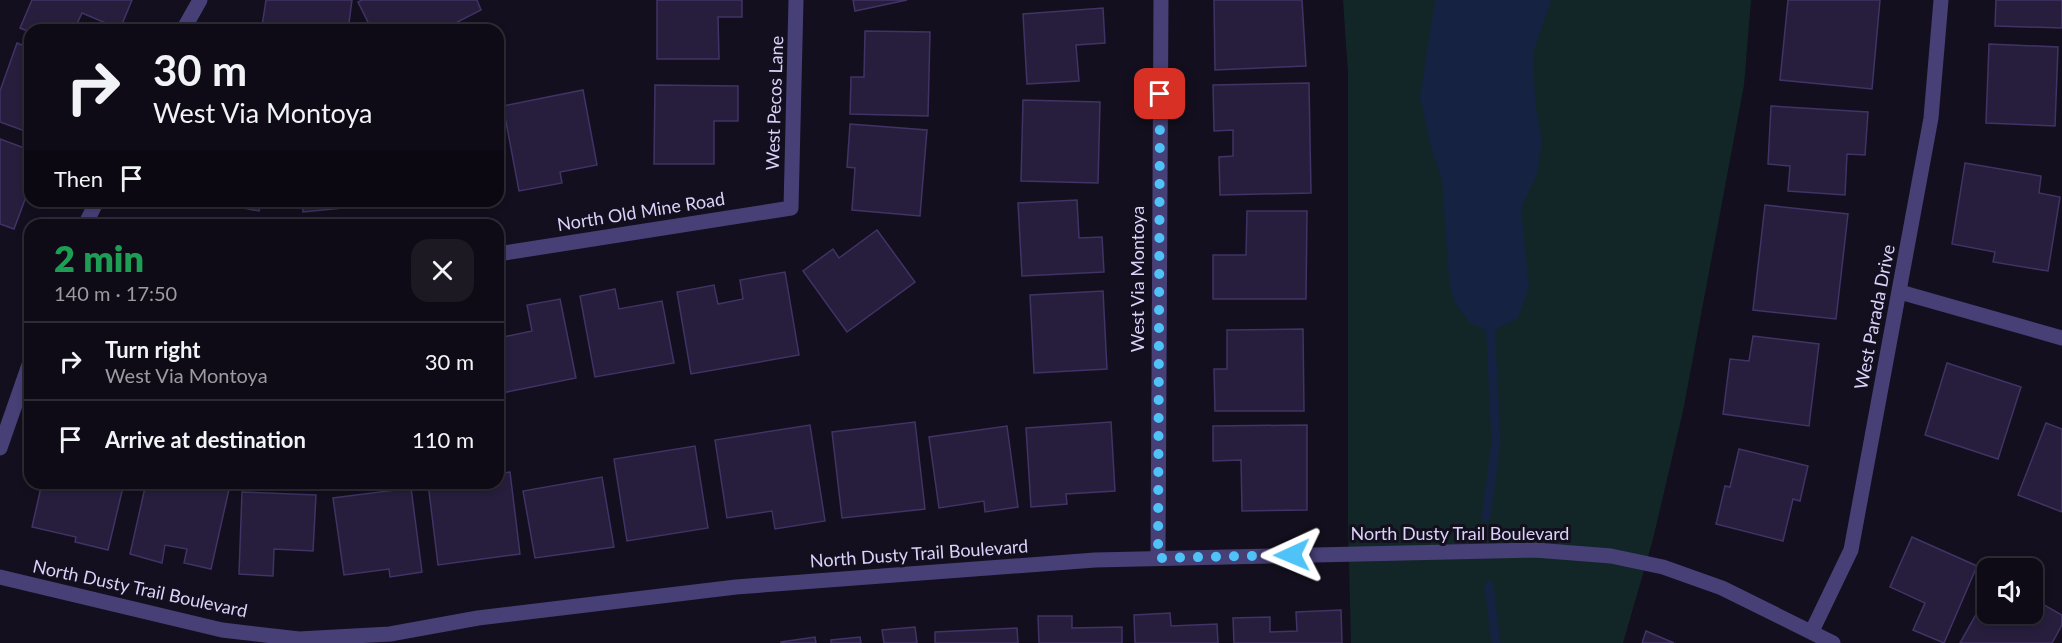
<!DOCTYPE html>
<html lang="en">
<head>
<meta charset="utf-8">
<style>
  :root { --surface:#0e0b16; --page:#1c1923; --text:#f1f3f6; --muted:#9b9ba1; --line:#2e2b35 }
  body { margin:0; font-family:Lato,sans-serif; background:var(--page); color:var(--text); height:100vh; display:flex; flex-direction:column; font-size:22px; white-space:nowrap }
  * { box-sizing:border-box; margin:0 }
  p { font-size:20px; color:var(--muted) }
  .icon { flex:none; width:33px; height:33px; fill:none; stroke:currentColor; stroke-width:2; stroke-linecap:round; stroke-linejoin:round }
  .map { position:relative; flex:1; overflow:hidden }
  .details { position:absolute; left:24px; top:219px; width:480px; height:270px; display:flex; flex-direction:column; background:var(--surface); border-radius:18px; box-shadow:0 3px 9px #0003,0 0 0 2px var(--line) }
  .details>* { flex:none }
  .top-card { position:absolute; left:24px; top:24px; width:480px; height:183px; border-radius:18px; box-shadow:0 3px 9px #0003,0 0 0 2px var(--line); background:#0e0b16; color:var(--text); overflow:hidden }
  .buttons { position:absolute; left:1977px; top:558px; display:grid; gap:12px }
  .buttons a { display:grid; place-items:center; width:66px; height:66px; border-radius:12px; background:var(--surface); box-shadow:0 3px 9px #0003,0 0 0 2px var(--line); font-size:30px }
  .pin { position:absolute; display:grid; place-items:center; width:51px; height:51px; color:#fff; margin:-26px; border-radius:12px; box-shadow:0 3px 9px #0006 }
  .me { position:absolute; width:66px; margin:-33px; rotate:269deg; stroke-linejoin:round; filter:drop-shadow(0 0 4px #0008) }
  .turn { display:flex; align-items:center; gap:21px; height:126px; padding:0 30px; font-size:27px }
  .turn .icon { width:78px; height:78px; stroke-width:2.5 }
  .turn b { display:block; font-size:42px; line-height:51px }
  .then { display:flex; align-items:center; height:57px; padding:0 30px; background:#0003; gap:12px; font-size:22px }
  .round { display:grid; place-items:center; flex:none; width:63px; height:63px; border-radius:18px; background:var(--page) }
  .overview { display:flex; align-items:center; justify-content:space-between; height:102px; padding:0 30px }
  h1 { font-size:36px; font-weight:800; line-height:45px; color:#1e9e55 }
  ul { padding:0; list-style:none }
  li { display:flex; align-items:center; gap:18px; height:78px; padding:0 30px; border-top:2px solid var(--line) }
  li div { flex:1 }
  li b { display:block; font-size:22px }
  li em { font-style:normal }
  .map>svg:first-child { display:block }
  .green { fill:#132627 }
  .water { fill:#152242 }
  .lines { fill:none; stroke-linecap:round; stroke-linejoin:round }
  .stream { stroke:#152242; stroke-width:9 }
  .building { fill:#261e3c; stroke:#413365; stroke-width:1.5 }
  .minor { stroke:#474077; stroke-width:15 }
  .route { stroke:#4fc3f7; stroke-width:10; stroke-dasharray:0 18 }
  .labels { text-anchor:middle; stroke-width:6; stroke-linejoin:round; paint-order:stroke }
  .street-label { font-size:18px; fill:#dad2f9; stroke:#130f1e }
</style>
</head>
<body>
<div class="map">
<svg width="2062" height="643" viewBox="0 0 2062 643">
  <rect width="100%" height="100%" fill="#130f1e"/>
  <path class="green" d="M 1343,0 L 1751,0 L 1744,85 L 1683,411 L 1653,539 L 1623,643 L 1351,643 L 1348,522 L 1348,72 Z"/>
  <path class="water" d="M 1435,0 L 1551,0 L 1533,53 L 1535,101 L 1542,143 L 1537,173 L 1521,209 L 1529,287 L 1518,318 L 1490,332 L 1470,323 L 1454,301 L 1449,278 L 1442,179 L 1431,147 L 1420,97 Z"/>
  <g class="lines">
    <g class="stream">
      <path d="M 1486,517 L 1496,443 L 1490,319"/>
      <path d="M 1489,586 L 1496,643"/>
    </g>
  </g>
  <g class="building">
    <path d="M 32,0 L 132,0 L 120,29 L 82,13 L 74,30 L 30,32 L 20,28 Z"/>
    <path d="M 266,0 L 352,0 L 348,30 L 298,30 L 262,26 Z"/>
    <path d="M 362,0 L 477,0 L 481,10 L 442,30 L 372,30 L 358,2 Z"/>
    <path d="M 657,0 L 742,0 L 742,17 L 718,17 L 719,59 L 657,59 Z"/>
    <path d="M 853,0 L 907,0 L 855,11 Z"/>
    <path d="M 1214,0 L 1302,0 L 1306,66 L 1215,70 Z"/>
    <path d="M 1788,0 L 1880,0 L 1872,89 L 1780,80 Z"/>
    <path d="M 1996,0 L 2062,0 L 2062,28 L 1995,26 Z"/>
    <path d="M 1103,8 L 1105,43 L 1076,45 L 1079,81 L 1027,84 L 1023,14 Z"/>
    <path d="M 865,31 L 930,32 L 928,116 L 850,114 L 851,77 L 864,77 Z"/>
    <path d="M 17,43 L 30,48 L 30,133 L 0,122 L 0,91 Z"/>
    <path d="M 1989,44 L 2058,47 L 2055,126 L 1986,123 Z"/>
    <path d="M 1309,83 L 1311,193 L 1220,195 L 1219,157 L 1233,156 L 1233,130 L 1214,131 L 1213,85 Z"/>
    <path d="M 655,85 L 738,86 L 738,121 L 714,121 L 714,164 L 654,164 Z"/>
    <path d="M 583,90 L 597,165 L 560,172 L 562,183 L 519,191 L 503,106 Z"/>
    <path d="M 1023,100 L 1100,102 L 1098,183 L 1021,181 Z"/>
    <path d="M 1771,106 L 1868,112 L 1865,155 L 1847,154 L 1845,195 L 1788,191 L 1790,166 L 1768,164 Z"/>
    <path d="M 850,124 L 927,130 L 920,216 L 852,210 L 855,168 L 847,167 Z"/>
    <path d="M 0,139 L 30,150 L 30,186 L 14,229 L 0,224 Z"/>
    <path d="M 1965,163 L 2041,176 L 2039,193 L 2060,197 L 2048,271 L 1993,262 L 1995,252 L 1952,244 Z"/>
    <path d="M 1077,200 L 1079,238 L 1102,237 L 1104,272 L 1022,276 L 1018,203 Z"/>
    <path d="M 222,201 L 261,201 L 259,211 L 222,204 Z"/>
    <path d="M 302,201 L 384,201 L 384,204 L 303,212 Z"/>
    <path d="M 1765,205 L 1848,214 L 1836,319 L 1753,310 Z"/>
    <path d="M 1247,211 L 1307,211 L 1306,299 L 1213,299 L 1213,255 L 1246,255 Z"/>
    <path d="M 877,230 L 915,282 L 847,332 L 803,271 L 833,249 L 839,258 Z"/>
    <path d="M 785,272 L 799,355 L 691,374 L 677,292 L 714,285 L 718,304 L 743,299 L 740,280 Z"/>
    <path d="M 615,289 L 619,309 L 662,301 L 674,363 L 595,377 L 580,296 Z"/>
    <path d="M 1103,291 L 1107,369 L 1034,373 L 1030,295 Z"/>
    <path d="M 560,299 L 576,378 L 502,393 L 498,374 L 498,338 L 532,331 L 527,305 Z"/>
    <path d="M 1303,329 L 1304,411 L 1215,411 L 1214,369 L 1227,369 L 1227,330 Z"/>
    <path d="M 1753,336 L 1819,344 L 1809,426 L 1723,414 L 1730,359 L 1749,361 Z"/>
    <path d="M 1947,363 L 2021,387 L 1998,459 L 1925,435 Z"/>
    <path d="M 915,422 L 925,509 L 842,518 L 832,432 Z"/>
    <path d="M 1111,422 L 1115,491 L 1066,494 L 1067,504 L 1031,507 L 1026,428 Z"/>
    <path d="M 2046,423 L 2062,429 L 2062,512 L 2018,495 Z"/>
    <path d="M 810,425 L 825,521 L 775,529 L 772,511 L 727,518 L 715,440 Z"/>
    <path d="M 1307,425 L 1307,510 L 1242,511 L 1241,460 L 1213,461 L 1213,426 Z"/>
    <path d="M 1007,426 L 1018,507 L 985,512 L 984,501 L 939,508 L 929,437 Z"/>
    <path d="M 695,446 L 708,528 L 627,541 L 614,459 Z"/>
    <path d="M 1739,449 L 1808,466 L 1800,501 L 1793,499 L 1783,541 L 1716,524 L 1725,486 L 1730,487 Z"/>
    <path d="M 510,472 L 520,554 L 438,565 L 428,483 L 498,483 L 498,474 Z"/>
    <path d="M 602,477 L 614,547 L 535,558 L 523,491 Z"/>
    <path d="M 42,483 L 124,483 L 108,550 L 75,542 L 76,537 L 32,527 Z"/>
    <path d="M 146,483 L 220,483 L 230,485 L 211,569 L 184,563 L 187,549 L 165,545 L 162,563 L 130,554 Z"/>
    <path d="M 411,488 L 422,572 L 390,577 L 389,569 L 344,575 L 333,498 Z"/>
    <path d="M 242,492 L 316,495 L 313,551 L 274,549 L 273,576 L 239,574 Z"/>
    <path d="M 1912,537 L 1977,566 L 1944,643 L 1913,630 L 1925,603 L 1890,587 Z"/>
    <path d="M 1988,593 L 1988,614 L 2032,614 L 2032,598 L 2062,615 L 2062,625 L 2052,643 L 1960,643 Z"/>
    <path d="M 1341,610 L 1342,643 L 1234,643 L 1233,618 L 1270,617 L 1270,632 L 1297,631 L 1296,612 Z"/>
    <path d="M 1170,613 L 1171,626 L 1217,624 L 1218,643 L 1135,643 L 1134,615 Z"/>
    <path d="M 1038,616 L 1072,616 L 1072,628 L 1122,627 L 1122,643 L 1039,643 Z"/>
    <path d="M 915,627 L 917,643 L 884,643 L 882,630 Z"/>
    <path d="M 1017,628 L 1018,643 L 935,643 L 935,632 Z"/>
    <path d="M 1646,631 L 1674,643 L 1642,643 Z"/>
    <path d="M 815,637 L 816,643 L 781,643 L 781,642 Z"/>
    <path d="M 860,637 L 861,643 L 831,643 L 831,640 Z"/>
  </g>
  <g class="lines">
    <g class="minor">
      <path d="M 183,30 L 200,0"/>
      <path d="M 85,225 L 97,201"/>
      <path d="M 498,254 L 791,208 L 796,0"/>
      <path d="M 1900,292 L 2062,338"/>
      <path d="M 0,448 L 30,362"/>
      <path d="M 1158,558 L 1161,0"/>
      <path d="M 0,577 L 222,630 L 299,639 L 390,634 L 478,618 L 736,587 L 1095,560 L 1535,550 L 1611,556 L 1663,567 L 1722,588 L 1833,643"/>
      <path d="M 1812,631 L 1851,550 L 1931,118 L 1941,0"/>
    </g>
  </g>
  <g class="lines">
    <path class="route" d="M 1160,94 L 1158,558 L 1292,555"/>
  </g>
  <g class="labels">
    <g class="street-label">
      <text transform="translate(775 103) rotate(-88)" y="6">West Pecos Lane</text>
      <text transform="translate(641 212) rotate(-9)" y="6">North Old Mine Road</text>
      <text transform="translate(1138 279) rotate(-90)" y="6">West Via Montoya</text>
      <text transform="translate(1875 317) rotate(-79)" y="6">West Parada Drive</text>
      <text x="1460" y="540">North Dusty Trail Boulevard</text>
      <text transform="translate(919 554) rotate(-4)" y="6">North Dusty Trail Boulevard</text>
      <text transform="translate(140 589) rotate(12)" y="6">North Dusty Trail Boulevard</text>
    </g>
  </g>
</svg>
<div class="buttons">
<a><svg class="icon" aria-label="sound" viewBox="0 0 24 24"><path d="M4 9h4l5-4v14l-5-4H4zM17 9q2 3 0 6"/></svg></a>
</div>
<div class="pin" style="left:1160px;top:94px;background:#d93025"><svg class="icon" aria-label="arrive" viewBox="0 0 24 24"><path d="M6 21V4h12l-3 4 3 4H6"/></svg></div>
<svg class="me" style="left:1292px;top:555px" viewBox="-20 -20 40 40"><path d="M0-17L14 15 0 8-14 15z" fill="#4fc3f7" stroke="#fff" stroke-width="4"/></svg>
<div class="top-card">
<div class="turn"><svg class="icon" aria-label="right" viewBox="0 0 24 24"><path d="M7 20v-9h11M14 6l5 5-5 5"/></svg><div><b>30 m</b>West Via Montoya</div></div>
<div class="then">Then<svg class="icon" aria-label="arrive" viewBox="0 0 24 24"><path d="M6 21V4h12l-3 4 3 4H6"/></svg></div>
</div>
<section class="details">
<div class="overview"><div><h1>2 min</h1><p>140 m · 17:50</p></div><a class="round"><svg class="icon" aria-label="close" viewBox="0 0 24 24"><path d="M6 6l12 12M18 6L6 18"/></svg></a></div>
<ul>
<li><svg class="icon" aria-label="right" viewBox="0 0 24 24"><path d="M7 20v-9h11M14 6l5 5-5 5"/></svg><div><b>Turn right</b><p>West Via Montoya</p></div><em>30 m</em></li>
<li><svg class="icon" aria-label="arrive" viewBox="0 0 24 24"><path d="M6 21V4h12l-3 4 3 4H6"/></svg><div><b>Arrive at destination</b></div><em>110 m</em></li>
</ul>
</section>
</div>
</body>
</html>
